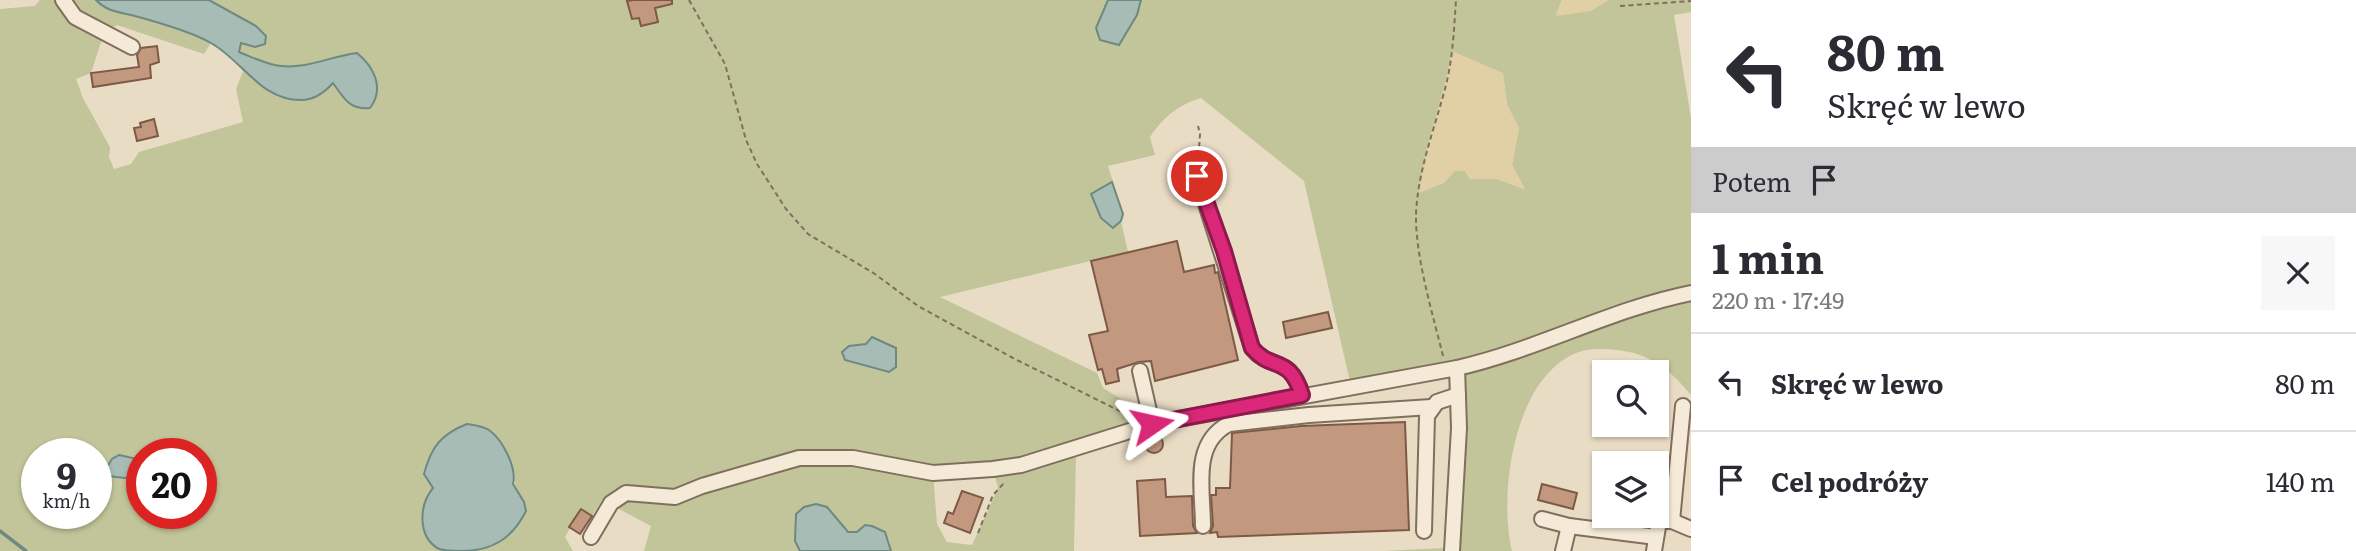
<!DOCTYPE html>
<html lang="pl">
<head>
<meta charset="utf-8">
<style>
  :root { --surface:#fff; --page:#f7f7f7; --text:#2b2b33; --muted:#7c7c81; --line:#e1e1e2 }
  body { margin:0; font-family:Literata,serif; background:var(--page); color:var(--text); height:100vh; display:flex; flex-direction:column; font-size:26px; white-space:nowrap }
  * { box-sizing:border-box; margin:0 }
  p { font-size:23px; color:var(--muted) }
  .icon { flex:none; width:38px; height:38px; fill:none; stroke:currentColor; stroke-width:2; stroke-linecap:round; stroke-linejoin:round }
  .map { position:relative; flex:1; overflow:hidden }
  .sheet { display:flex; flex-direction:column; background:var(--surface); width:665px }
  .sheet>* { flex:none }
  .banner { background:#fff; color:var(--text); overflow:hidden }
  .fabs { position:absolute; left:1592px; top:360px; display:grid; gap:14px }
  .fabs a { display:grid; place-items:center; width:77px; height:77px; border-radius:0px; background:var(--surface); box-shadow:0 2px 5px #0004; font-size:35px }
  .speed { position:absolute; left:21px; top:438px; display:flex; gap:14px; font-size:35px; font-weight:700; text-align:center }
  .speed>* { display:grid; place-content:center; width:91px; height:91px; border-radius:50%; background:var(--surface); box-shadow:0 2px 5px #0004; line-height:1 }
  .speed small { font-size:18px; font-weight:400 }
  .speed .limit { border:10px solid #d22; background:#fff; color:#111 }
  .pin { position:absolute; display:grid; place-items:center; width:60px; height:60px; color:#fff; margin:-30px; border:4px solid #fff; border-radius:50%; box-shadow:0 2px 7px #0007 }
  .me { position:absolute; width:77px; margin:-38px; rotate:79deg; stroke-linejoin:round; filter:drop-shadow(0 0 5px #0008) }
  .turn { display:flex; align-items:center; gap:24px; height:147px; padding:0 21px; font-size:32px }
  .turn .icon { width:91px; height:91px; stroke-width:2.5 }
  .turn b { display:block; font-size:49px; line-height:60px }
  .then { display:flex; align-items:center; height:66px; padding:0 21px; background:#0003; gap:14px; font-size:26px }
  .round { display:grid; place-items:center; flex:none; width:74px; height:74px; border-radius:0px; background:var(--page) }
  .summary { display:flex; align-items:center; justify-content:space-between; height:119px; padding:0 21px }
  h1 { font-size:42px; font-weight:700; line-height:52px }
  ul { padding:0; list-style:none }
  li { display:flex; align-items:center; gap:21px; height:98px; padding:0 21px; border-top:2px solid var(--line) }
  li div { flex:1 }
  li b { display:block; font-size:26px }
  li em { font-style:normal }
  main { display:flex; flex:1; min-height:0 }
  .map>svg:first-child { display:block }
  .green { fill:#c2c59a; fill-rule:evenodd }
  .sand { fill:#e1cfa5 }
  .water { fill:#a6bcb5; stroke:#6e8981; stroke-width:2 }
  .lines { fill:none; stroke-linecap:round; stroke-linejoin:round }
  .stream { stroke:#6e8981; stroke-width:3.5 }
  .building { fill:#c2987f; stroke:#7e5946; stroke-width:2 }
  .minor-casing { stroke:#816f5d; stroke-width:18 }
  .path { stroke:#816f5d; stroke-width:2; stroke-dasharray:5 3.5; stroke-linecap:butt }
  .minor { stroke:#f4ead7; stroke-width:14 }
  .route-casing { stroke:#8e194d; stroke-width:18 }
  .route { stroke:#db2777; stroke-width:12 }
</style>
</head>
<body>
<main>
<div class="map">
<svg width="1691" height="551" viewBox="0 0 1691 551">
  <rect width="100%" height="100%" fill="#e9dcc5"/>
  <path class="green" d="M 40,0 L 1562,0 L 1556,15 L 1609,0 L 1691,0 L 1691,12 L 1674,15 L 1691,118 L 1691,395 C 1670,370 1650,353 1616,350 C 1604,349 1591,348 1579,352 C 1514,375 1498,493 1512,551 L 1382,551 L 1445,548 L 1457,369 L 1351,386 L 1304,181 L 1201,98 C 1178,105 1163,117 1150,137 L 1155,155 L 1108,166 L 1123,214 L 1121,221 L 1128,252 L 940,297 L 1097,373 L 1103,388 L 1140,410 L 1131,416 L 1152,424 L 1076,454 L 1074,551 L 891,551 L 889,540 L 857,532 L 848,532 L 827,507 L 795,541 L 800,551 L 644,551 L 651,526 L 602,500 L 592,516 L 581,509 L 565,537 L 573,551 L 471,551 C 509,545 511,535 524,502 C 510,486 518,488 513,472 C 510,463 506,454 502,445 L 430,480 L 433,488 L 428,493 L 438,549 L 443,551 L 0,551 L 0,9 L 35,6 ZM 117,25 L 204,54 L 211,43 L 235,61 L 243,71 L 236,89 L 243,122 L 139,152 L 131,164 L 114,169 L 109,157 L 110,147 L 83,98 L 76,79 L 91,73 L 104,33 ZM 1452,52 L 1503,74 L 1507,105 L 1519,128 L 1512,165 L 1524,189 L 1497,179 L 1470,179 L 1465,171 L 1455,171 L 1427,149 L 1446,83 ZM 37,453 L 96,453 L 96,513 L 37,513 ZM 142,453 L 201,453 L 201,513 L 142,513 L 142,480 L 123,479 L 130,456 L 142,460 ZM 993,469 L 998,488 L 972,545 L 947,542 L 937,524 L 933,473 Z"/>
  <g class="sand">
    <path d="M 1562,0 L 1609,0 L 1591,11 L 1556,16 Z"/>
    <path d="M 1452,51 L 1503,73 L 1507,105 L 1519,128 L 1512,165 L 1525,189 L 1497,179 L 1470,179 L 1465,171 L 1455,171 L 1444,183 L 1419,193 C 1425,145 1443,99 1452,51 Z"/>
  </g>
  <g class="water">
    <path d="M 96,0 L 209,0 L 256,26 L 266,36 L 265,44 L 255,47 L 241,43 L 239,52 C 252,57 267,65 281,66 C 306,69 332,56 357,53 C 374,67 385,88 370,108 C 349,110 344,98 333,83 C 325,92 315,100 301,100 C 260,100 243,61 211,43 C 192,32 157,22 135,16 C 120,12 107,12 96,0 Z"/>
    <path d="M 1108,0 L 1141,0 L 1137,15 L 1119,45 L 1100,40 L 1096,28 Z"/>
    <path d="M 1112,182 L 1123,214 L 1121,221 L 1113,228 L 1101,218 L 1091,194 Z"/>
    <path d="M 872,337 L 896,348 L 896,367 L 889,372 L 845,360 L 842,352 L 849,346 L 866,344 Z"/>
    <path d="M 467,424 C 474,425 483,426 489,430 C 503,440 517,468 513,484 L 524,502 L 526,511 C 512,539 492,551 461,551 C 455,551 445,551 439,549 C 417,537 419,505 433,488 L 424,474 C 431,447 441,434 467,424 Z"/>
    <path d="M 119,455 L 142,460 L 142,480 L 108,476 L 105,470 L 112,459 Z"/>
    <path d="M 816,504 L 827,507 L 848,532 L 857,532 L 865,525 L 872,526 L 885,532 L 891,551 L 800,551 L 795,541 L 796,514 L 804,507 Z"/>
  </g>
  <g class="lines">
    <path class="stream" d="M 0,531 L 26,551"/>
  </g>
  <g class="building">
    <path d="M 633,0 L 672,0 L 672,4 L 655,8 L 658,22 L 641,26 L 639,18 L 632,19 L 627,1 Z"/>
    <path d="M 157,46 L 159,62 L 150,65 L 151,78 L 93,87 L 91,73 L 139,67 L 137,55 L 141,48 Z"/>
    <path d="M 154,119 L 158,136 L 137,141 L 134,128 L 141,127 L 140,123 Z"/>
    <path d="M 1177,241 L 1184,272 L 1214,265 L 1215,273 L 1218,272 L 1238,360 L 1155,381 L 1151,361 L 1139,362 L 1117,369 L 1119,381 L 1106,384 L 1102,369 L 1098,370 L 1089,335 L 1108,331 L 1091,261 Z"/>
    <path d="M 1328,312 L 1332,328 L 1286,338 L 1283,322 Z"/>
    <path d="M 1405,422 L 1409,530 L 1218,537 L 1217,532 L 1210,533 L 1213,526 L 1211,495 L 1216,495 L 1216,488 L 1230,488 L 1232,433 L 1301,426 Z"/>
    <circle cx="1154" cy="444" r="9"/>
    <path d="M 1165,479 L 1166,497 L 1192,496 L 1193,526 L 1197,533 L 1140,536 L 1137,481 Z"/>
    <path d="M 1542,484 L 1577,493 L 1573,509 L 1538,500 Z"/>
    <path d="M 962,491 L 983,498 L 970,533 L 944,523 L 948,512 L 953,514 Z"/>
    <path d="M 581,509 L 592,516 L 580,534 L 569,527 Z"/>
  </g>
  <g class="lines">
    <g class="minor-casing">
      <g id="minor">
        <path d="M 63,0 L 75,17 L 132,47"/>
        <path d="M 1197,176 L 1252,348 C 1272,372 1290,354 1302,395"/>
        <path d="M 1457,368 C 1537,350 1611,309 1691,293"/>
        <path d="M 1140,371 L 1152,424"/>
        <path d="M 1542,519 L 1569,526 L 1656,537"/>
        <path d="M 1672,521 L 1683,406"/>
        <path d="M 1203,526 C 1203,490 1191,443 1229,424 L 1309,415 L 1431,407"/>
        <path d="M 1424,531 L 1427,416 L 1437,402 L 1458,395"/>
        <path d="M 591,537 L 611,503 L 626,493 L 675,497 L 702,486 L 799,458 L 853,458 L 933,473 L 993,469 L 1021,465 L 1152,424 L 1457,368 L 1459,428 L 1452,551"/>
        <path d="M 1563,551 L 1569,526"/>
        <path d="M 1654,551 L 1659,521 L 1672,521 L 1691,529"/>
      </g>
    </g>
    <g class="path">
      <path d="M 689,0 L 725,64 L 746,140 L 757,164 L 786,209 L 808,234 L 875,274 L 918,306 L 1013,358 L 1130,416"/>
      <path d="M 1620,6 L 1691,1"/>
      <path d="M 1198,164 L 1200,134 L 1198,126"/>
      <path d="M 1443,356 C 1433,315 1415,256 1416,214 C 1418,169 1435,128 1446,85 C 1453,57 1454,28 1456,0"/>
      <path d="M 978,533 L 993,495 L 1005,482"/>
    </g>
    <use href="#minor" class="minor"/>
  </g>
  <g class="lines">
    <g class="route-casing">
      <path id="route" d="M 1152,424 L 1302,395 C 1289,354 1272,372 1252,348 L 1224,251 L 1197,176"/>
    </g>
    <use href="#route" class="route"/>
  </g>
</svg>
<div class="fabs">
<a><svg class="icon" aria-label="search" viewBox="0 0 24 24"><circle cx="10" cy="10" r="6"/><path d="M15 15l6 6"/></svg></a>
<a><svg class="icon" aria-label="layers" viewBox="0 0 24 24"><path d="M12 4l9 5-9 5-9-5zM3 14l9 5 9-5"/></svg></a>
</div>
<div class="speed"><div>9<small>km/h</small></div><div class="limit">20</div></div>
<div class="pin" style="left:1197px;top:176px;background:#d93025"><svg class="icon" aria-label="arrive" viewBox="0 0 24 24"><path d="M6 21V4h12l-3 4 3 4H6"/></svg></div>
<svg class="me" style="left:1152px;top:424px" viewBox="-20 -20 40 40"><path d="M0-17L14 15 0 8-14 15z" fill="#db2777" stroke="#fff" stroke-width="4"/></svg>
</div>
<section class="sheet">
<div class="banner">
<div class="turn"><svg class="icon" aria-label="left" viewBox="0 0 24 24"><path d="M17 20v-9H6M10 6l-5 5 5 5"/></svg><div><b>80 m</b>Skręć w lewo</div></div>
<div class="then">Potem<svg class="icon" aria-label="arrive" viewBox="0 0 24 24"><path d="M6 21V4h12l-3 4 3 4H6"/></svg></div>
</div>
<div class="summary"><div><h1>1 min</h1><p>220 m · 17:49</p></div><a class="round"><svg class="icon" aria-label="close" viewBox="0 0 24 24"><path d="M6 6l12 12M18 6L6 18"/></svg></a></div>
<ul>
<li><svg class="icon" aria-label="left" viewBox="0 0 24 24"><path d="M17 20v-9H6M10 6l-5 5 5 5"/></svg><div><b>Skręć w lewo</b></div><em>80 m</em></li>
<li><svg class="icon" aria-label="arrive" viewBox="0 0 24 24"><path d="M6 21V4h12l-3 4 3 4H6"/></svg><div><b>Cel podróży</b></div><em>140 m</em></li>
</ul>
</section>
</main>
</body>
</html>
